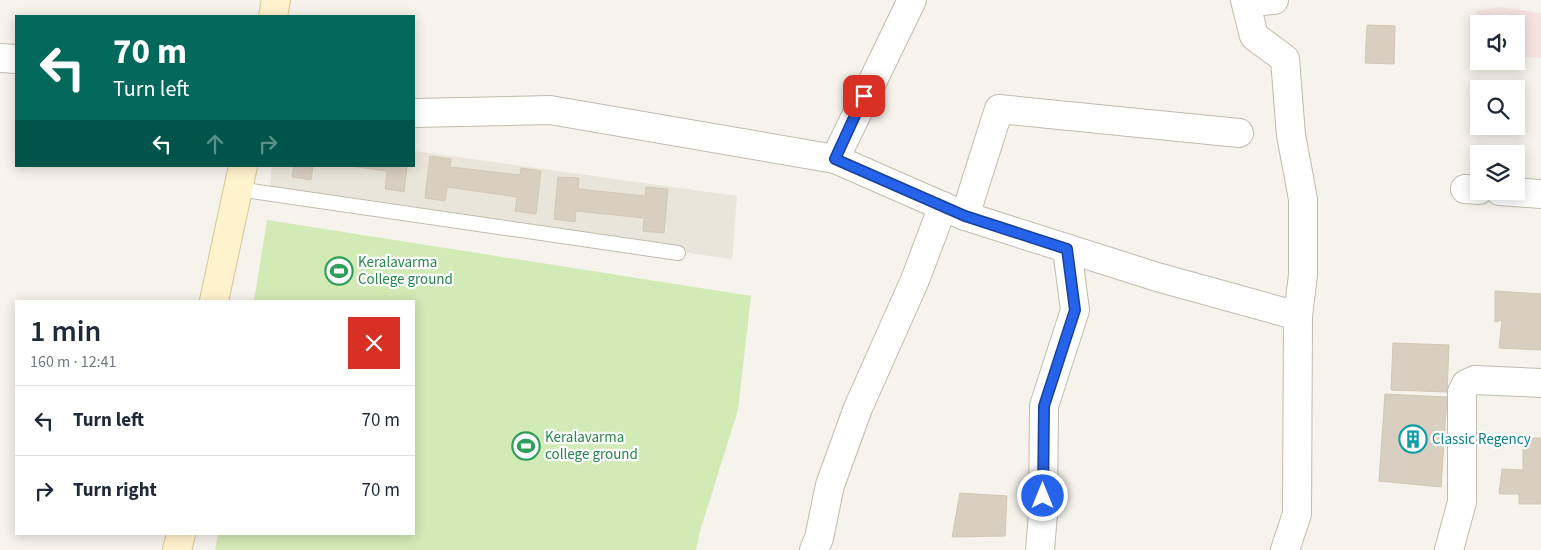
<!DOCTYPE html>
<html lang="en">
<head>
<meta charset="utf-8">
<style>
  :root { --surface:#fff; --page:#f6f6f7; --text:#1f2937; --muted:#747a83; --line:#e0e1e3 }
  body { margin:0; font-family:"Source Sans 3",sans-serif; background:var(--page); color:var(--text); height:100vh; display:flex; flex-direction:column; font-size:19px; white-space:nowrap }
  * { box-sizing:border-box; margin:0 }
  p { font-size:16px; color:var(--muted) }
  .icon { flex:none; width:28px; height:28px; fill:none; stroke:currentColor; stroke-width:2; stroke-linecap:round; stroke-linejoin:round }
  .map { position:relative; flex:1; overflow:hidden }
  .sheet { position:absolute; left:15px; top:300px; width:400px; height:235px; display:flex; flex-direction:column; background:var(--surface); border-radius:0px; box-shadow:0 2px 12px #0003 }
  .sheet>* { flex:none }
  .hud { position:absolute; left:15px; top:15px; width:400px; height:152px; border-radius:0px; box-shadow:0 2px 12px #0003; background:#00695c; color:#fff; overflow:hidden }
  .controls { position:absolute; left:1470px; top:15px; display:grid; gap:10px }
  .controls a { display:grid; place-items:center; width:55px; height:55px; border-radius:0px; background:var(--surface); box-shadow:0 2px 12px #0003; font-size:25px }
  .pin { position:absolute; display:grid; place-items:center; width:42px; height:42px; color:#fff; margin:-21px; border-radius:10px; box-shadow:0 2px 8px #0006 }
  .me { position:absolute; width:55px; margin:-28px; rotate:0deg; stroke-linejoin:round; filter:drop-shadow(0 0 4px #0008) }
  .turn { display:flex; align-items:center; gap:18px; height:105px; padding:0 15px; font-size:22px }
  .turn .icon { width:65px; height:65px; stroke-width:2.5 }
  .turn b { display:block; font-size:35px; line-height:42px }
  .lanes { display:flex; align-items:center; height:48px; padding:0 15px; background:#0003; justify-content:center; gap:25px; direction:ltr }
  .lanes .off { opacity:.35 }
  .round { display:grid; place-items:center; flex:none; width:52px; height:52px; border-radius:0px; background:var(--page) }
  .summary { display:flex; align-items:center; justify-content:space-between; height:85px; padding:0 15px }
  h1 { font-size:30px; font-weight:600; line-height:38px }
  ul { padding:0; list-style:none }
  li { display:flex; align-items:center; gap:15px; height:70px; padding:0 15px; border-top:1px solid var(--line) }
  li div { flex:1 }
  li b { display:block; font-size:19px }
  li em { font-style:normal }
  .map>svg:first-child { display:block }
  .residential { fill:#eae5da }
  .medical { fill:#f6e3e0 }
  .green { fill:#d2eab5 }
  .building { fill:#d8cfc1; stroke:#d3c7b4 }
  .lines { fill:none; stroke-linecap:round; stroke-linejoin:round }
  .lane-casing { stroke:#c2bbae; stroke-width:16 }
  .street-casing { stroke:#c2bbae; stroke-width:30 }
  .secondary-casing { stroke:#d6c79b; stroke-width:30 }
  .lane { stroke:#fff; stroke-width:14 }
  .street { stroke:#fff; stroke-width:28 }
  .secondary { stroke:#fff3cd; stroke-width:28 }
  .route-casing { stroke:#184099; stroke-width:12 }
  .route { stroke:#2563eb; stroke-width:9 }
  .labels { text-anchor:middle; stroke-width:4.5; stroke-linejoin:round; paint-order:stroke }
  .leisure-label { font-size:15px; fill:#27864d; stroke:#fff; text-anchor:start }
  .culture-label { font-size:15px; fill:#0d838f; stroke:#fff; text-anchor:start }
</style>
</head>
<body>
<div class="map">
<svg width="1541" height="550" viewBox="0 0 1541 550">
  <rect width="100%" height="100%" fill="#f6f3ec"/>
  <path class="residential" d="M 414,151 L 737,196 L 732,259 L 269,195 L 272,166 L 414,166 Z"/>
  <path class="medical" d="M 1499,7 L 1541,13 L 1541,58 L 1516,56 L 1516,24 L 1480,24 L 1476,11 Z"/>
  <path class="green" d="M 267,220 L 751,296 L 738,410 L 700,531 L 696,550 L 215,550 L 218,534 L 414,534 L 414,301 L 254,301 Z"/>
  <g class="building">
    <path d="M 1367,25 L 1395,26 L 1394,64 L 1365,63 Z"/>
    <path d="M 430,156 L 451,159 L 450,167 L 520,175 L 521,168 L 541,171 L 536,214 L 515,211 L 517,197 L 447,187 L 445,201 L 425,198 Z"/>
    <path d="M 294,166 L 313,166 L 311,180 L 292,177 Z"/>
    <path d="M 350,166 L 407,166 L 404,192 L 385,189 L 387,171 Z"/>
    <path d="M 558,177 L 579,178 L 578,189 L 645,196 L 646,187 L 668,189 L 664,233 L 643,231 L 644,218 L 576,211 L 575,222 L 554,219 Z"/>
    <path d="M 1495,291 L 1541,294 L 1541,350 L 1499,348 L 1502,320 L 1495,322 Z"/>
    <path d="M 1393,343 L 1449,345 L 1447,392 L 1391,390 Z"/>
    <path d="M 1385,394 L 1447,397 L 1441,487 L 1379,481 Z"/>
    <path d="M 1523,438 L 1541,438 L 1541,504 L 1519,504 L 1519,494 L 1499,494 L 1502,469 L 1523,470 Z"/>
    <path d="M 960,493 L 1007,496 L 1005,536 L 952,537 Z"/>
  </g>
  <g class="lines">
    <g class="lane-casing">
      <path id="lane" d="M 238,189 L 678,253"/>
    </g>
    <g class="street-casing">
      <g id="street">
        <path d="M 912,0 L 835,159 L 965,216 L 1157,277 L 1298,316 L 1303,275 L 1303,199 L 1291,135 L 1285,59 L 1254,36 L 1245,0"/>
        <path d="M 1246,2 L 1274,0"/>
        <path d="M 0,58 L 16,59"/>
        <path d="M 414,113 L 550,110 L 835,159"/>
        <path d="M 1465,189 L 1479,190"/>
        <path d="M 1500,191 L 1541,194"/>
        <path d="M 965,216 L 999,109 L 1239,133"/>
        <path d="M 814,550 L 819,538 L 830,485 L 858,408 L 915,280 L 943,206"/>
        <path d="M 1040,550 L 1043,514 L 1044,406 L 1075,310 L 1067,249"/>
        <path d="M 1285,550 L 1297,514 L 1298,316"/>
        <path d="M 1449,550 L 1462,502 L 1462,392 L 1466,384 L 1475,380 L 1541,383"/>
      </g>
    </g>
    <g class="secondary-casing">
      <g id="secondary">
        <path d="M 273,16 L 276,0"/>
        <path d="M 214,301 L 243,166"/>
        <path d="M 177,550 L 181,534"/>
      </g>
    </g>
    <use href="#lane" class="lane"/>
    <use href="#street" class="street"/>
    <use href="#secondary" class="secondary"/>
  </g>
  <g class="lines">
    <g class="route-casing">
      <path id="route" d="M 864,96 L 835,159 L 965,216 L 1067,249 L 1075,310 L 1044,406 L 1043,496"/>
    </g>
    <use href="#route" class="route"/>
  </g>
  <defs>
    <g id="stadium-ring" transform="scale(1.4375)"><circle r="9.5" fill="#fff" stroke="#2e9e5b" stroke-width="1.5"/><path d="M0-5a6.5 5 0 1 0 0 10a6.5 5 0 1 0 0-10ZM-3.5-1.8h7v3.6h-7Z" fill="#2e9e5b"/></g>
    <g id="building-ring" transform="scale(1.4375)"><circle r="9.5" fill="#fff" stroke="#0f9aa8" stroke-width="1.5"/><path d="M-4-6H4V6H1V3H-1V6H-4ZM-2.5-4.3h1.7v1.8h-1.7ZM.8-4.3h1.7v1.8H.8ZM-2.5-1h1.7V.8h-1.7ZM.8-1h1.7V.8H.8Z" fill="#0f9aa8"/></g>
  </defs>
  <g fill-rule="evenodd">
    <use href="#stadium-ring" x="339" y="271"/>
    <use href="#building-ring" x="1413" y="439"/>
    <use href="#stadium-ring" x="526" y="446"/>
  </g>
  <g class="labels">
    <g class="leisure-label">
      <text x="358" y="267">Keralavarma<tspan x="358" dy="17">College ground</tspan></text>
      <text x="545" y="442">Keralavarma<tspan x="545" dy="17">college ground</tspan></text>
    </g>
    <g class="culture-label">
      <text x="1432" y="444">Classic Regency</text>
    </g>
  </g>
</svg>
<div class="controls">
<a><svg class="icon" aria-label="sound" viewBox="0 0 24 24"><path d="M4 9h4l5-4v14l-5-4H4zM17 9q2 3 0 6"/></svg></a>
<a><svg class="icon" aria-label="search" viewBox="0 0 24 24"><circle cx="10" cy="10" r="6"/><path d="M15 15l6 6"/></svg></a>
<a><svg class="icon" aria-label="layers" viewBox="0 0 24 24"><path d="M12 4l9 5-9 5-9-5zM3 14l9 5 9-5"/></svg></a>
</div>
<div class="pin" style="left:864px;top:96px;background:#d93025"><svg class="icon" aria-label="arrive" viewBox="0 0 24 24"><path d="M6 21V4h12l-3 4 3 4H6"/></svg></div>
<svg class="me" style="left:1043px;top:496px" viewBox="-20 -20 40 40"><circle r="17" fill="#2563eb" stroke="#fff" stroke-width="3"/><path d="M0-11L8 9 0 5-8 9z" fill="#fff"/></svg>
<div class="hud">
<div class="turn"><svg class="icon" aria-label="left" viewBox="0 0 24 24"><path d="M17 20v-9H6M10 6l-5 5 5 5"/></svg><div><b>70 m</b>Turn left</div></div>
<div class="lanes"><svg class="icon" aria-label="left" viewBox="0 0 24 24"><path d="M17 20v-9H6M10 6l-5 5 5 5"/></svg><svg class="icon off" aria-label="ahead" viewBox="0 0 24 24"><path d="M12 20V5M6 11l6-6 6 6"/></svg><svg class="icon off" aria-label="right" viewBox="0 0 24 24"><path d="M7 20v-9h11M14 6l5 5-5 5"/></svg></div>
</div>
<section class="sheet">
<div class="summary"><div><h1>1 min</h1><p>160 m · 12:41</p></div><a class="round" style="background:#d93025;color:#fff"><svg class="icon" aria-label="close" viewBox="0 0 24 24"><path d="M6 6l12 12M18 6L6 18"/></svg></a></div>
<ul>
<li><svg class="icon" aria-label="left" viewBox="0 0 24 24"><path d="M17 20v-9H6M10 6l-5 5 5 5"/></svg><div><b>Turn left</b></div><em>70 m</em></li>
<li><svg class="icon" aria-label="right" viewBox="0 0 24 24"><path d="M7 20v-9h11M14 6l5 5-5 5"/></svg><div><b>Turn right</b></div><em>70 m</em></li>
</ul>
</section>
</div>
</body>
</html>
